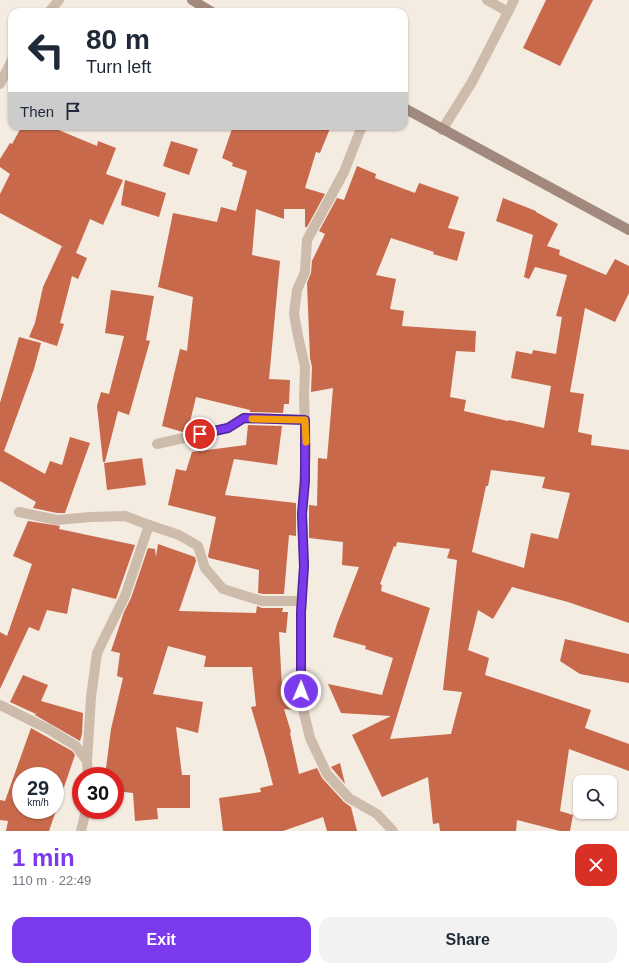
<!DOCTYPE html>
<html lang="en">
<head>
<meta charset="utf-8">
<style>
  :root { --surface:#fff; --page:#f2f2f3; --text:#1f2937; --muted:#747a83; --accent:#7c3aed }
  body { margin:0; font-family:Helvetica,sans-serif; background:var(--page); color:var(--text); height:100vh; display:flex; flex-direction:column; font-size:15px; white-space:nowrap }
  * { box-sizing:border-box; margin:0 }
  p { font-size:13px; color:var(--muted) }
  .icon { flex:none; width:22px; height:22px; fill:none; stroke:currentColor; stroke-width:2; stroke-linecap:round; stroke-linejoin:round }
  .map { position:relative; height:831px; overflow:hidden }
  .drawer { display:flex; flex-direction:column; background:var(--surface); flex:1 }
  .drawer>* { flex:none }
  .banner { position:absolute; left:8px; top:8px; width:400px; height:122px; border-radius:12px; box-shadow:0 1px 3px #0004; background:#fff; color:var(--text); overflow:hidden }
  .controls { position:absolute; left:573px; top:775px; display:grid; gap:8px }
  .controls a { display:grid; place-items:center; width:44px; height:44px; border-radius:8px; background:var(--surface); box-shadow:0 1px 3px #0004; font-size:20px }
  .speed { position:absolute; left:12px; top:767px; display:flex; gap:8px; font-size:20px; font-weight:700; text-align:center }
  .speed>* { display:grid; place-content:center; width:52px; height:52px; border-radius:50%; background:var(--surface); box-shadow:0 1px 3px #0004; line-height:1 }
  .speed small { font-size:10px; font-weight:400 }
  .speed .limit { border:6px solid #d22; background:#fff; color:#111 }
  .pin { position:absolute; display:grid; place-items:center; width:34px; height:34px; color:#fff; margin:-17px; border:2px solid #fff; border-radius:50%; box-shadow:0 1px 4px #0007 }
  .me { position:absolute; width:44px; margin:-22px; rotate:1deg; stroke-linejoin:round; filter:drop-shadow(0 0 3px #0008) }
  .turn { display:flex; align-items:center; gap:14px; height:84px; padding:0 12px; font-size:18px }
  .turn .icon { width:52px; height:52px; stroke-width:2.5 }
  .turn b { display:block; font-size:28px; line-height:34px }
  .then { display:flex; align-items:center; height:38px; padding:0 12px; background:#0003; gap:8px; font-size:15px }
  .round { display:grid; place-items:center; flex:none; width:42px; height:42px; border-radius:12px; background:var(--page) }
  .headline { display:flex; align-items:center; justify-content:space-between; height:68px; padding:0 12px }
  h1 { font-size:24px; font-weight:800; line-height:30px; color:var(--accent) }
  .action { display:flex; gap:8px; margin-top:auto; padding:8px 12px }
  .action a { flex:1; height:46px; border-radius:12px; background:var(--accent); color:#fff; font-size:16px; font-weight:800; line-height:46px; text-align:center }
  .action a+a { background:var(--page); color:var(--text) }
  .map>svg:first-child { display:block }
  .building { fill:#c8694b; fill-rule:evenodd }
  .lines { fill:none; stroke-linecap:round; stroke-linejoin:round }
  .lane { stroke:#cdbbac; stroke-width:10 }
  .street { stroke:#cdbbac; stroke-width:10 }
  .secondary { stroke:#a18a7d; stroke-width:10 }
  .route-casing { stroke:#51269a; stroke-width:10 }
  .route { stroke:#7c3aed; stroke-width:7 }
  .slow { stroke:#f59e0b; stroke-width:7 }
</style>
</head>
<body>
<div class="map">
<svg width="629" height="831" viewBox="0 0 629 831">
  <rect width="100%" height="100%" fill="#f4ebe1"/>
  <g class="building">
    <path d="M 546,0 L 593,0 L 560,66 L 523,48 Z"/>
    <path d="M 22,126 L 49,126 L 97,146 L 98,141 L 116,148 L 106,174 L 123,180 L 103,225 L 90,219 L 76,253 L 87,258 L 78,279 L 72,276 L 60,323 L 64,324 L 57,346 L 29,337 L 35,323 L 43,287 L 62,246 L 69,250 L 0,213 L 0,194 L 10,174 L 0,167 L 0,159 L 10,143 L 12,144 Z"/>
    <path d="M 233,126 L 331,126 L 320,153 L 316,152 L 305,188 L 325,194 L 307,227 L 305,227 L 305,209 L 284,209 L 284,219 L 256,209 L 252,255 L 280,261 L 269,379 L 290,380 L 289,404 L 284,404 L 283,413 L 250,412 L 250,410 L 196,397 L 188,430 L 183,432 L 162,426 L 180,349 L 187,351 L 193,297 L 158,287 L 173,213 L 217,222 L 221,207 L 236,211 L 247,171 L 232,166 L 233,163 L 222,158 Z"/>
    <path d="M 171,141 L 198,149 L 189,175 L 163,166 Z"/>
    <path d="M 357,166 L 376,174 L 375,178 L 415,193 L 419,183 L 459,197 L 448,228 L 465,232 L 457,261 L 433,254 L 434,252 L 391,238 L 376,275 L 396,279 L 390,309 L 404,311 L 402,326 L 476,331 L 475,352 L 456,351 L 450,397 L 466,400 L 464,411 L 508,421 L 509,420 L 544,428 L 551,386 L 511,378 L 516,351 L 532,354 L 533,350 L 556,354 L 562,317 L 556,316 L 567,275 L 535,267 L 529,279 L 524,277 L 533,235 L 496,221 L 503,198 L 536,211 L 536,212 L 558,224 L 547,246 L 560,250 L 559,255 L 606,275 L 615,259 L 629,266 L 629,293 L 615,322 L 585,308 L 570,392 L 584,394 L 578,432 L 592,435 L 591,445 L 629,450 L 629,623 L 568,602 L 512,587 L 493,619 L 478,610 L 468,650 L 489,658 L 485,675 L 591,710 L 585,728 L 629,744 L 629,771 L 569,749 L 560,811 L 573,815 L 570,831 L 560,831 L 517,820 L 516,831 L 440,831 L 439,823 L 433,824 L 428,777 L 382,797 L 352,735 L 391,716 L 341,713 L 328,684 L 382,695 L 393,658 L 365,649 L 366,646 L 333,637 L 337,624 L 359,567 L 342,565 L 343,542 L 309,538 L 309,505 L 317,506 L 318,458 L 327,459 L 333,388 L 311,392 L 312,367 L 310,358 L 307,283 L 311,273 L 312,261 L 325,234 L 319,231 L 337,198 L 344,200 ZM 491,470 L 545,477 L 542,488 L 570,493 L 558,539 L 531,533 L 524,568 L 472,552 L 486,486 L 488,486 ZM 397,542 L 450,549 L 447,558 L 457,560 L 443,690 L 462,692 L 451,734 L 390,739 L 430,608 L 381,591 L 382,585 L 380,584 L 394,546 L 396,547 Z"/>
    <path d="M 125,180 L 166,193 L 159,217 L 121,205 Z"/>
    <path d="M 111,290 L 154,296 L 146,340 L 150,341 L 129,415 L 118,411 L 105,462 L 103,462 L 97,406 L 101,392 L 109,394 L 124,336 L 105,333 Z"/>
    <path d="M 19,337 L 41,343 L 34,369 L 4,451 L 45,474 L 50,461 L 62,465 L 70,437 L 90,443 L 65,513 L 57,513 L 33,508 L 36,502 L 0,481 L 0,403 Z"/>
    <path d="M 248,425 L 282,426 L 277,465 L 234,459 L 225,495 L 296,503 L 296,536 L 289,535 L 284,594 L 263,594 L 258,593 L 259,570 L 209,558 L 208,556 L 216,517 L 168,505 L 176,469 L 186,471 L 192,452 L 246,445 Z"/>
    <path d="M 142,458 L 146,485 L 107,490 L 104,463 Z"/>
    <path d="M 28,521 L 60,526 L 59,529 L 135,545 L 116,599 L 72,588 L 67,614 L 47,610 L 39,631 L 29,627 L 0,689 L 0,632 L 7,636 L 32,564 L 13,556 Z"/>
    <path d="M 158,544 L 195,557 L 196,561 L 179,611 L 256,613 L 257,606 L 262,608 L 283,608 L 282,612 L 288,612 L 286,633 L 279,632 L 282,688 L 294,689 L 297,710 L 284,709 L 291,732 L 290,733 L 299,774 L 317,768 L 322,778 L 344,802 L 351,807 L 357,831 L 327,831 L 323,817 L 283,831 L 223,831 L 219,798 L 261,792 L 260,788 L 273,785 L 266,758 L 251,707 L 256,706 L 252,667 L 204,667 L 206,656 L 168,646 L 153,694 L 203,702 L 198,733 L 176,727 L 182,775 L 190,775 L 190,808 L 157,808 L 158,819 L 135,821 L 133,793 L 115,791 L 115,776 L 105,776 L 111,729 L 123,678 L 117,676 L 120,653 L 111,651 L 124,612 L 131,598 L 148,548 L 155,549 L 156,557 Z"/>
    <path d="M 565,639 L 629,654 L 629,683 L 580,674 L 560,661 Z"/>
    <path d="M 23,675 L 48,685 L 41,701 L 83,713 L 82,734 L 80,741 L 35,715 L 37,711 L 36,714 L 10,702 Z"/>
    <path d="M 31,728 L 72,751 L 75,755 L 49,831 L 6,831 L 8,821 L 0,820 L 0,800 L 5,801 ZM 21,776 L 55,776 L 55,810 L 21,810 Z"/>
    <path d="M 340,763 L 345,784 L 331,767 Z"/>
  </g>
  <g class="lines">
    <path class="lane" d="M 508,12 L 514,0"/>
    <g class="street">
      <path d="M 49,12 L 59,0"/>
      <path d="M 0,84 L 12,60"/>
      <path d="M 362,126 L 344,172 L 307,240 L 305,272 L 297,290 L 294,314 L 298,336 L 305,367 L 304,398 L 306,451 L 302,514 L 304,566 L 301,612 L 301,691 L 304,713 L 310,738 L 327,774 L 349,798 L 377,814 L 393,831"/>
      <path d="M 442,130 L 472,82 L 508,12 L 487,0"/>
      <path d="M 157,444 L 228,428 L 243,418 L 305,420"/>
      <path d="M 19,512 L 57,520 L 91,517 L 125,516 L 149,525 L 125,596 L 97,653 L 91,697 L 87,761 L 88,776"/>
      <path d="M 149,525 L 179,535 L 198,546 L 205,568 L 223,589 L 262,601 L 302,601"/>
      <path d="M 0,705 L 48,729 L 76,746 L 87,761"/>
      <path d="M 81,831 L 86,810"/>
    </g>
    <g class="secondary">
      <path d="M 192,0 L 212,12"/>
      <path d="M 404,108 L 629,230"/>
    </g>
  </g>
  <g class="lines">
    <g class="route-casing">
      <path id="route" d="M 200,434 L 228,428 L 244,418 L 305,420 L 305,481 L 302,514 L 304,566 L 301,612 L 301,691"/>
    </g>
    <use href="#route" class="route"/>
    <path class="slow" d="M 252,419 L 305,420 L 306,442"/>
  </g>
</svg>
<div class="controls">
<a><svg class="icon" aria-label="search" viewBox="0 0 24 24"><circle cx="10" cy="10" r="6"/><path d="M15 15l6 6"/></svg></a>
</div>
<div class="speed"><div>29<small>km/h</small></div><div class="limit">30</div></div>
<div class="pin" style="left:200px;top:434px;background:#d93025"><svg class="icon" aria-label="arrive" viewBox="0 0 24 24"><path d="M6 21V4h12l-3 4 3 4H6"/></svg></div>
<svg class="me" style="left:301px;top:691px" viewBox="-20 -20 40 40"><circle r="17" fill="#7c3aed" stroke="#fff" stroke-width="3"/><path d="M0-11L8 9 0 5-8 9z" fill="#fff"/></svg>
<div class="banner">
<div class="turn"><svg class="icon" aria-label="left" viewBox="0 0 24 24"><path d="M17 20v-9H6M10 6l-5 5 5 5"/></svg><div><b>80 m</b>Turn left</div></div>
<div class="then">Then<svg class="icon" aria-label="arrive" viewBox="0 0 24 24"><path d="M6 21V4h12l-3 4 3 4H6"/></svg></div>
</div>
</div>
<section class="drawer">
<div class="headline"><div><h1>1 min</h1><p>110 m · 22:49</p></div><a class="round" style="background:#d93025;color:#fff"><svg class="icon" aria-label="close" viewBox="0 0 24 24"><path d="M6 6l12 12M18 6L6 18"/></svg></a></div>
<div class="action"><a>Exit</a><a>Share</a></div>
</section>
</body>
</html>
